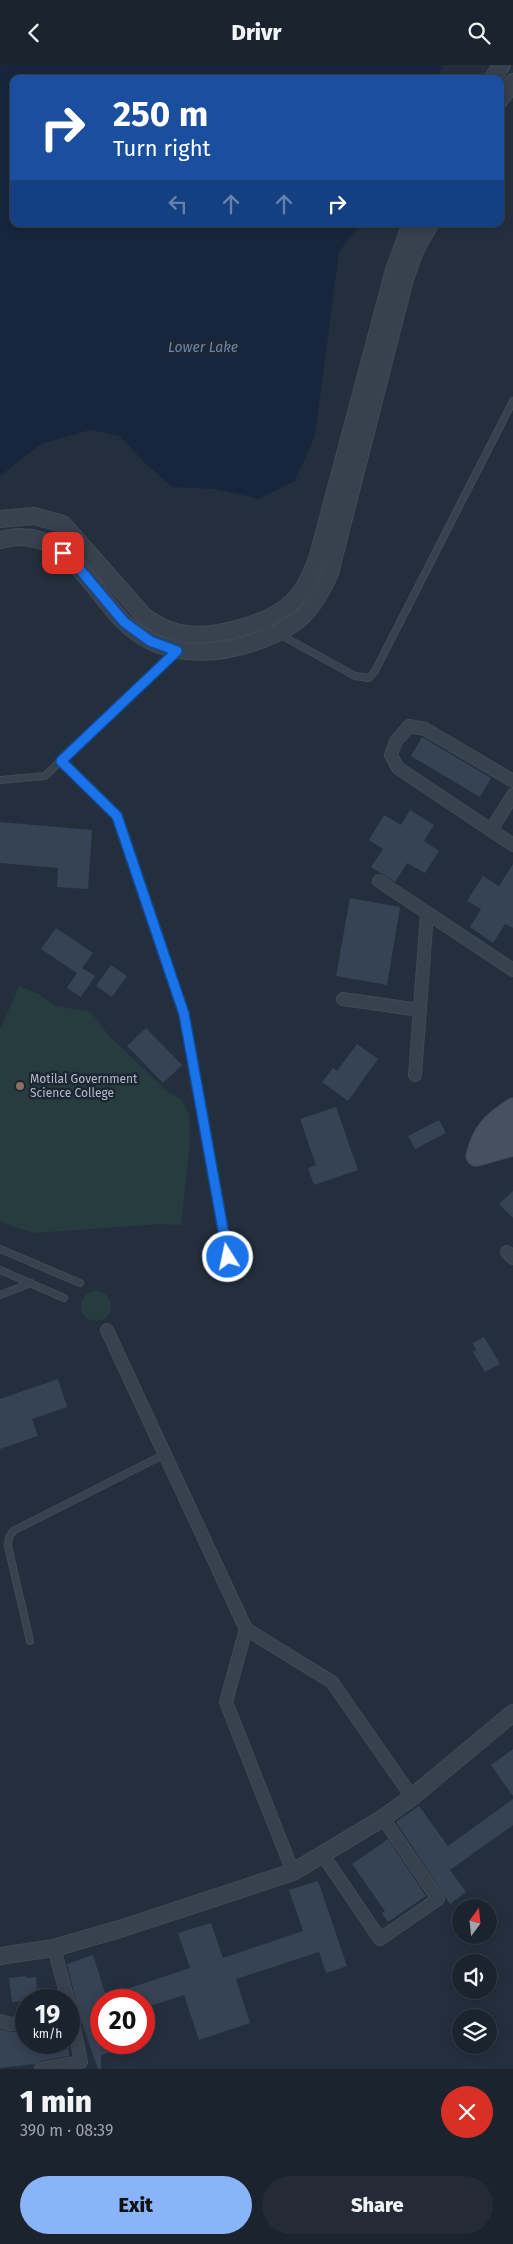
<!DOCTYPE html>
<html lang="en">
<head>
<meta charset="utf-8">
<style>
  :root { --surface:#1b232e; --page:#242b36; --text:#f1f3f6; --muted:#a0a4aa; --line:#39404a; --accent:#8ab4f8 }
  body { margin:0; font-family:"Fira Sans",sans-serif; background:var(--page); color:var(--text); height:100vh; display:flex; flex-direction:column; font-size:19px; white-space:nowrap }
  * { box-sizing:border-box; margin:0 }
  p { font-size:16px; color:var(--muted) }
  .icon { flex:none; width:28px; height:28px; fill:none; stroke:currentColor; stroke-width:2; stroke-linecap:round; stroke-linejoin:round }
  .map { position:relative; height:2004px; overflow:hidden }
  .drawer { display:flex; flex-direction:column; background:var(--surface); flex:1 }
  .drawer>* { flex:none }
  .banner { position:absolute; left:10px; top:10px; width:494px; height:152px; border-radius:10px; box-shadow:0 2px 12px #0003,0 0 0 1px var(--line); background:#1a4fa0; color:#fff; overflow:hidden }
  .needle { width:32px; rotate:15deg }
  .buttons { position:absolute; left:452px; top:1834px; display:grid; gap:10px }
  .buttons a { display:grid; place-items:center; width:45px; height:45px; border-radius:50%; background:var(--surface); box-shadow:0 2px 12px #0003,0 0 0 1px var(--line); font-size:25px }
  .speed { position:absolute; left:15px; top:1924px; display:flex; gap:10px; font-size:25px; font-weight:700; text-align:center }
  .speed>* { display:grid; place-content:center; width:65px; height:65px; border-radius:50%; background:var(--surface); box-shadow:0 2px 12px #0003,0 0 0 1px var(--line); line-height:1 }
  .speed small { font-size:12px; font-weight:400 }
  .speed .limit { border:8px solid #d22; background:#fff; color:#111 }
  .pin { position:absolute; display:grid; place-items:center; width:42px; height:42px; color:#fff; margin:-21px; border-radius:10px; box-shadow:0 2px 8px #0006 }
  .me { position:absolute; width:55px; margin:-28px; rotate:350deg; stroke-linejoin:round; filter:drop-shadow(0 0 4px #0008) }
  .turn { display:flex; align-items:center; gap:18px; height:105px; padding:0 20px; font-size:22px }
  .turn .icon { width:65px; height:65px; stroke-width:2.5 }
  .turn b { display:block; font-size:35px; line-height:42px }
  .lanes { display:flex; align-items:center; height:48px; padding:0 20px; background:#0003; justify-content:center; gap:25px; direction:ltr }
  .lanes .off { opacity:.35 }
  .round { display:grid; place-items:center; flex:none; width:52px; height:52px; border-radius:26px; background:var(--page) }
  .overview { display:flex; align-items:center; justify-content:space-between; height:85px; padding:0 20px }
  h1 { font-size:30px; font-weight:800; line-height:38px }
  .cta { display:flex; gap:10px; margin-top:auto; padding:10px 20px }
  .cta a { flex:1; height:58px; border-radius:30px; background:var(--accent); color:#111; font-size:20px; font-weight:800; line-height:58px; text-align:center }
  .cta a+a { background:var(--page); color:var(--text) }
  header { display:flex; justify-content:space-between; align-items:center; height:65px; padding:0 20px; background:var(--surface); font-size:22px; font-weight:800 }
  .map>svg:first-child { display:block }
  .green { fill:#263c3f }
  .water { fill:#17263c }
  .building { fill:#364354 }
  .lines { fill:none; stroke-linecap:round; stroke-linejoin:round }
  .service-casing { stroke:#414a57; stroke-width:8 }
  .minor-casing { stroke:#414a57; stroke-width:14 }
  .tertiary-casing { stroke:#414a57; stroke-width:18 }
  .secondary-casing { stroke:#414a57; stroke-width:21 }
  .service { stroke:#38414e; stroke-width:6 }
  .minor { stroke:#38414e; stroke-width:12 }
  .tertiary { stroke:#38414e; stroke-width:16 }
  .secondary { stroke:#465061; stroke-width:19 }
  .route-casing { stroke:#114b97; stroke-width:12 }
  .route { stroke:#1a73e8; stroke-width:9 }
  .education-dot { fill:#8d6e63; stroke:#1d2633; stroke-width:2 }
  .labels { text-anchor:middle; stroke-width:5; stroke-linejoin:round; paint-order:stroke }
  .poi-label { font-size:12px; fill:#b4bcc9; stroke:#1d2633; text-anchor:start }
  .water-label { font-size:14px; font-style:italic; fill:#6d86a8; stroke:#1d2633 }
</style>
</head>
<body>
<header><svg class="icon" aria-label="back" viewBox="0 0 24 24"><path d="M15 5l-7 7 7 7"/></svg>Drivr<svg class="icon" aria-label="search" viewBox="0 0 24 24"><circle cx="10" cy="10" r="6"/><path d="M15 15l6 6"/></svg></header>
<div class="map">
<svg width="513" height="2004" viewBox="0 0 513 2004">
  <rect width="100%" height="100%" fill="#242f3e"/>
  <g class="green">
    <path d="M 19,921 L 39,929 L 55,941 L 91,947 L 109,971 L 168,1027 L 182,1035 L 189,1050 L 190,1076 L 181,1160 L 160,1159 L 34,1168 L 5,1159 L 0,1155 L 0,965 Z"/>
    <circle cx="96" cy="1241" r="15"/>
  </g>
  <path class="water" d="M 0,0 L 443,0 L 437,14 L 14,14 L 14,159 L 360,159 L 339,187 L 315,371 L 295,416 L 259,434 L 215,424 L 172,422 L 144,397 L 120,371 L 90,365 L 41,379 L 0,411 Z"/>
  <g class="building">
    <path d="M 422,672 L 491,713 L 480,732 L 411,691 Z"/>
    <path d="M 410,745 L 434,760 L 424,776 L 439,786 L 425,808 L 407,798 L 395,817 L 371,802 L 383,784 L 369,775 L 384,750 L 401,760 Z"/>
    <path d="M 0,757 L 92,765 L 88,824 L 57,822 L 58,803 L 0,798 Z"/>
    <path d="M 513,799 L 513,863 L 505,859 L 493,878 L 470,862 L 481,844 L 467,836 L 483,811 L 499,821 Z"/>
    <path d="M 350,833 L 400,842 L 387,920 L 336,911 Z"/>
    <path d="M 56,863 L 93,888 L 82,903 L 95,911 L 81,932 L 67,923 L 77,908 L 41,884 Z"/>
    <path d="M 111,900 L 127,911 L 112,932 L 96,921 Z"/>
    <path d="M 146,963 L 182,1000 L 163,1018 L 127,981 Z"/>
    <path d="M 357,979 L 378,994 L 348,1036 L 322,1017 L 333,1003 L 337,1006 Z"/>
    <path d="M 336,1042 L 358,1105 L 314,1120 L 308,1103 L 316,1100 L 300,1054 Z"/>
    <path d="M 439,1055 L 446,1068 L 415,1084 L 408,1071 Z"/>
    <path d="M 513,1126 L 513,1153 L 499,1139 Z"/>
    <path d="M 484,1272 L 500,1299 L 485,1307 L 473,1287 L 476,1285 L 473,1278 Z"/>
    <path d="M 58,1314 L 67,1342 L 32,1354 L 38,1371 L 0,1384 L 0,1334 Z"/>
    <path d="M 513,1684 L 513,1731 L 491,1700 Z"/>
    <path d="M 513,1734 L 513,1760 L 450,1805 L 466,1827 L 450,1839 L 396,1757 L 419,1741 L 448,1781 Z"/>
    <path d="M 388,1774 L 426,1831 L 388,1857 L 382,1848 L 385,1846 L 352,1799 Z"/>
    <path d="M 318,1816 L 347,1901 L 326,1908 L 319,1887 L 236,1914 L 250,1958 L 199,1975 L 184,1930 L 144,1943 L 144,1935 L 101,1935 L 101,1978 L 108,1978 L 111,1987 L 101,1990 L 101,2004 L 98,2004 L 80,1952 L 67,1899 L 93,1890 L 106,1931 L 190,1903 L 178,1868 L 211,1858 L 223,1893 L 303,1866 L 289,1825 Z"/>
    <path d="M 26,1911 L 26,1913 L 36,1912 L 37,1924 L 41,1923 L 42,1935 L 12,1937 L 9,1913 Z"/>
    <path d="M 0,1964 L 12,1967 L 24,1966 L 25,1978 L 68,1978 L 69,1991 L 40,1996 L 35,1999 L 0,2003 Z"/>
  </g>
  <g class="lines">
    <g class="service-casing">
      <g id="service">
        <path d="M 259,558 L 355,611 L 369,613 L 375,606 L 513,336"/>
        <path d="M 61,696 L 117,751 L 184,949 L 228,1192"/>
        <path d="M 0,715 L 45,711 L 176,586"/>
        <path d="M 0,1184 L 80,1218"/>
        <path d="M 0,1205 L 64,1233"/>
        <path d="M 0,1230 L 31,1218"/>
        <path d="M 30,1576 L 8,1481 L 9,1472 L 13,1466 L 165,1389"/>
      </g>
    </g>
    <g class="minor-casing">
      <g id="minor">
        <path d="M 513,716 L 425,664 L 409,661 L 396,676 L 391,690 L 398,703 L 513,780"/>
        <path d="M 491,765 L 513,730"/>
        <path d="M 379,816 L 513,905"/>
        <path d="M 343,934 L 420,945"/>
        <path d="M 415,1010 L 427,849"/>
        <path d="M 507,1187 L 513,1193"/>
        <path d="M 107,1265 L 246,1564 L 332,1617 L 412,1732"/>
        <path d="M 246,1564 L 226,1637 L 293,1807"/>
        <path d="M 323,1790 L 380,1874 L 438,1834 L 383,1753"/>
        <path d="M 54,1883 L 68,1935"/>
        <path d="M 0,1956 L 11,1959 L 26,1957"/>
        <path d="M 41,2004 L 81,1997 L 69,1937"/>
      </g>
    </g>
    <g class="tertiary-casing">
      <g id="tertiary">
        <path d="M 492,14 L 502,0"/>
        <path d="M 500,35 L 513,17"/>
        <path d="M 0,454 L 34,451 L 63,459 L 145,552 C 158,561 171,568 187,569 C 215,573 264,559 286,542 C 303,530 310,512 317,494 L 394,205 L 411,159"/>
        <path d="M 0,475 C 62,457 88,521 124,557 C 160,593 211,592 255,577 C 297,562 312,549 330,508 L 405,214 L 415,186 L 430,159"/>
        <path d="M 0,1891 L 54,1883 L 123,1863 L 293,1807 L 383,1753 L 412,1732 L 513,1648"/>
      </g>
    </g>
    <g class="secondary-casing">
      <g id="secondary">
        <path d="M 484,1084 L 500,1068 L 513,1060"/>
        <path d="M 476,1091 C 482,1066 492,1057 513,1043"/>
        <path d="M 477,1091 L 513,1081"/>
      </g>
    </g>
    <use href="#service" class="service"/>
    <use href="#minor" class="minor"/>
    <use href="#tertiary" class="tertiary"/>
    <use href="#secondary" class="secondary"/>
  </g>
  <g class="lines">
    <g class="route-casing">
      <path id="route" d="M 63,488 L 72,495 L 124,557 L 150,576 L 177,586 L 61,696 L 117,751 L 184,949 L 228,1192"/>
    </g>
    <use href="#route" class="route"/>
  </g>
  <circle class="education-dot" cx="20" cy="1021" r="5"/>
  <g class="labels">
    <g class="poi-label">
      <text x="30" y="1018">Motilal Government<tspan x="30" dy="14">Science College</tspan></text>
    </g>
    <g class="water-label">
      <text x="203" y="287">Lower Lake</text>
    </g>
  </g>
</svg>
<div class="buttons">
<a><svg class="needle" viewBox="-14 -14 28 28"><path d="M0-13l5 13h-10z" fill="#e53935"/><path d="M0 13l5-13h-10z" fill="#a0a4aa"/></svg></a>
<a><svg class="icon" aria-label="sound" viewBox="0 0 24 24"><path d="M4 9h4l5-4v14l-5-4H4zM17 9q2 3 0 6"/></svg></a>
<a><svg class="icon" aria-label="layers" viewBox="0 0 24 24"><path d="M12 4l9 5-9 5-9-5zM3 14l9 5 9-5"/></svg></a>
</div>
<div class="speed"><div>19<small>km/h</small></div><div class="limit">20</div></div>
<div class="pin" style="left:63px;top:488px;background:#d93025"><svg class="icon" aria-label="arrive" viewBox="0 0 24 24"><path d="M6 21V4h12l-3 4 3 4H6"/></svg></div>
<svg class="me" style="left:228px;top:1192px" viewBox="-20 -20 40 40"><circle r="17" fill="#1a73e8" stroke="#fff" stroke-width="3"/><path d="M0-11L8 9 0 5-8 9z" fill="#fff"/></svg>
<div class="banner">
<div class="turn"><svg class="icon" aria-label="right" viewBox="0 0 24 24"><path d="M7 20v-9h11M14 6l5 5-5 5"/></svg><div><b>250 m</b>Turn right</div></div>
<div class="lanes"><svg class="icon off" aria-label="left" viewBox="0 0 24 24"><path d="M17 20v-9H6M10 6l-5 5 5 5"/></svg><svg class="icon off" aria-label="ahead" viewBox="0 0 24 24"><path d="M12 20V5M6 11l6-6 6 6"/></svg><svg class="icon off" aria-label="ahead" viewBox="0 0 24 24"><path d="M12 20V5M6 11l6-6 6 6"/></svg><svg class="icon" aria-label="right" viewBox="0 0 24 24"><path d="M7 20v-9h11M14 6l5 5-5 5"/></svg></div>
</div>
</div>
<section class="drawer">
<div class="overview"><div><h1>1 min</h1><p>390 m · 08:39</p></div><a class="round" style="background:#d93025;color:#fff"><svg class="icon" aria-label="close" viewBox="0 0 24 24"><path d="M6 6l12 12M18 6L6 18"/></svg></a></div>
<div class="cta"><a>Exit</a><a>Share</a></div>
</section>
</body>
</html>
